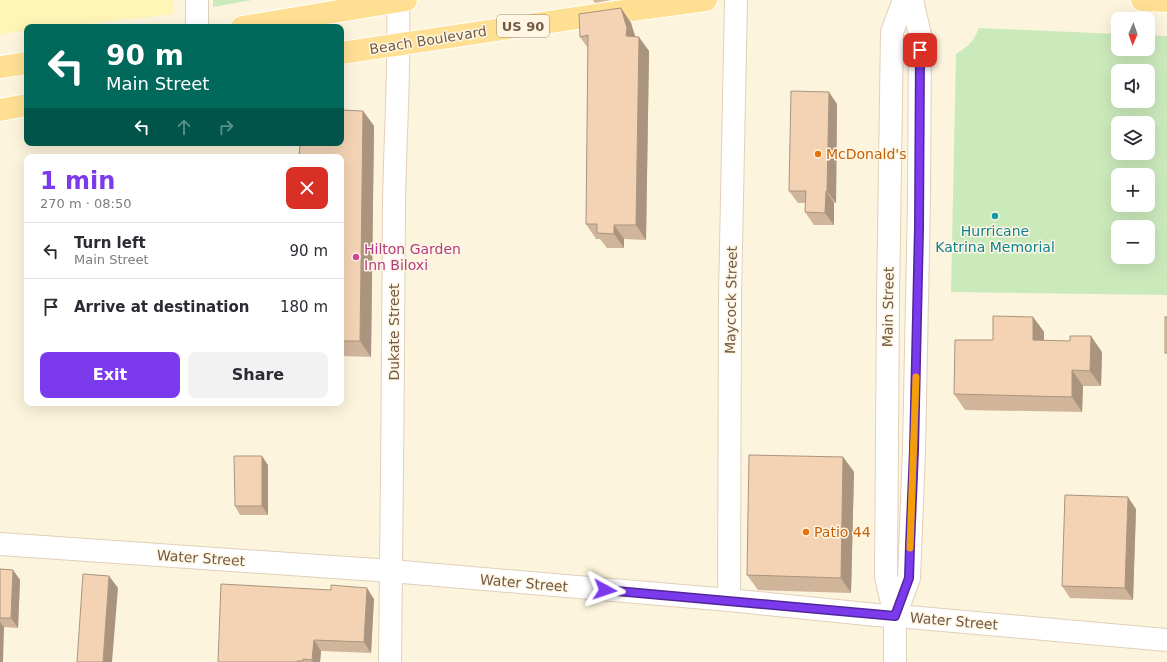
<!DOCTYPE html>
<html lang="en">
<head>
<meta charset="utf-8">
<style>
  :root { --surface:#fff; --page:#f2f2f3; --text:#2b2b33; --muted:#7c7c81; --line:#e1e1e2; --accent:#7c3aed }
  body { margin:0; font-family:"DejaVu Sans",sans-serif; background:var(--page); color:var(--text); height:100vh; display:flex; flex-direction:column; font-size:15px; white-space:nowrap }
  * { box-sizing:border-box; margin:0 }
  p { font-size:13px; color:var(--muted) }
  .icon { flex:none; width:22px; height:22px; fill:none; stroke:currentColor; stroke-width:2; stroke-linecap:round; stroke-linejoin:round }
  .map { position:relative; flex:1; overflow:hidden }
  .drawer { position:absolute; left:24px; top:154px; width:320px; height:252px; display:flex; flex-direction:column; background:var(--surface); border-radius:8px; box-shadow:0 4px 16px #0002 }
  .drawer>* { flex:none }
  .guide { position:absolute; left:24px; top:24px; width:320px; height:122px; border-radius:8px; box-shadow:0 4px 16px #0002; background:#00695c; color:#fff; overflow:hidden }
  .needle { width:26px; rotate:182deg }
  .fabs { position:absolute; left:1111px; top:12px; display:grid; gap:8px }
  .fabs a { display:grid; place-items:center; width:44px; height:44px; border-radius:8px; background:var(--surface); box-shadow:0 4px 16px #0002; font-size:20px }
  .pin { position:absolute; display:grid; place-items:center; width:34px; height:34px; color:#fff; margin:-17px; border-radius:8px; box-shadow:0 2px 6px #0006 }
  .me { position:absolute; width:44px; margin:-22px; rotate:95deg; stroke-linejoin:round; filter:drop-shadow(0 0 3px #0008) }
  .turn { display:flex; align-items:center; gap:14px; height:84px; padding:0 16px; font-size:18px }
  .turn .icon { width:52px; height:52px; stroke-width:2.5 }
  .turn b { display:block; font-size:28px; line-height:34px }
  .lanes { display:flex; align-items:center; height:38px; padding:0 16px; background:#0003; justify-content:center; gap:20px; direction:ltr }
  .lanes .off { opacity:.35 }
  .round { display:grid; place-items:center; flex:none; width:42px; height:42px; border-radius:8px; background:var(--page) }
  .summary { display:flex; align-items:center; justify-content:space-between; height:68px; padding:0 16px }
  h1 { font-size:24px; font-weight:800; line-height:30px; color:var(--accent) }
  .cta { display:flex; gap:8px; margin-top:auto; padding:8px 16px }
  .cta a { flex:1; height:46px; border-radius:8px; background:var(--accent); color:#fff; font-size:16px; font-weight:800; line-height:46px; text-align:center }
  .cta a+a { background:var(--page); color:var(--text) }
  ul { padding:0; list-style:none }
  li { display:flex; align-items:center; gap:12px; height:56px; padding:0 16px; border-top:1px solid var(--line) }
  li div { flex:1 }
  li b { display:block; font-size:15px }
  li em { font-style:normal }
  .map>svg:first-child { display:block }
  .green { fill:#cbeabc; fill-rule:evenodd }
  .sand { fill:#fef5b6 }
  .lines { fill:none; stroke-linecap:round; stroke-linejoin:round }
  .minor-casing { stroke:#e1d0ba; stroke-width:24 }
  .major-casing { stroke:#fff; stroke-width:24 }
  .minor { stroke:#fff; stroke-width:22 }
  .major { stroke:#ffe093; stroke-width:22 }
  .wall { fill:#d1b59b }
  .shaded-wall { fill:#aa947e }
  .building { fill:#f3d3b4; stroke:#aa947e }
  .route-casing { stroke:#51269a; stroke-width:10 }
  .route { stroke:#7c3aed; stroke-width:7 }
  .slow { stroke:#f59e0b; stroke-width:7 }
  .food-dot { fill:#e8710a; stroke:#fff7e4; stroke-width:1.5 }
  .culture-dot { fill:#0f9aa8; stroke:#fff7e4; stroke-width:1.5 }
  .hotel-dot { fill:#d1479c; stroke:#fff7e4; stroke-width:1.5 }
  .labels { text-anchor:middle; stroke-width:3; stroke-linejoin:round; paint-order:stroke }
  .shield { fill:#fff7e4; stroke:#9d8975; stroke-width:1 }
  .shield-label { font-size:13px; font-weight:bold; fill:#735a45 }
  .street-label { font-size:14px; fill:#735a45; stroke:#fff7e4 }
  .food-label { font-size:14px; fill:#c56008; stroke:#fff7e4; text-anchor:start }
  .culture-label { font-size:14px; fill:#0d838f; stroke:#fff7e4 }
  .hotel-label { font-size:14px; fill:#b23c85; stroke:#fff7e4; text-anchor:start }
</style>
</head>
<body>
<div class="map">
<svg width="1167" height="662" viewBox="0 0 1167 662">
  <rect width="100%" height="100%" fill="#fdf4dd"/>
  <g class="green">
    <path d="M 213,0 L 252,0 L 213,7 Z"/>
    <path d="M 979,28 L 1118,34 L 1118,49 L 1148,49 L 1148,35 L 1167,36 L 1167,295 L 951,292 L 956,54 C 969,46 973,42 979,28 ZM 1118,71 L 1148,71 L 1148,101 L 1118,101 ZM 1118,123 L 1148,123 L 1148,153 L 1118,153 ZM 1118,175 L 1148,175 L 1148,205 L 1118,205 ZM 1118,227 L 1148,227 L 1148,257 L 1118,257 Z"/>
  </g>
  <path class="sand" d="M 0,0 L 174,0 L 174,14 L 59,27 L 27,27 L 27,31 L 0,34 Z"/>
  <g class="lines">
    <g class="minor-casing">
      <g id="minor">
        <path d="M 197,27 L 197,0"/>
        <path d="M 0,544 L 391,571 L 729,600 L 876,615 L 909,617 L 1167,640"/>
        <path d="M 729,600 L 730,297 L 736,0"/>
        <path d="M 895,616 L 909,578 L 914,450 L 919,200 L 920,35 L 912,0"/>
        <path d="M 390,662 C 392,509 393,357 394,204 C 395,136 400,69 398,1"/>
        <path d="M 895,662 L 895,616 L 886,577 L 888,299 L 892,32 L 904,0"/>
      </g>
    </g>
    <g class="major-casing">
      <g id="major">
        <path d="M 1142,0 L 1167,1"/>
        <path d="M 242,27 L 406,0"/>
        <path d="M 341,53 L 617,12 L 706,0"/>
        <path d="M 0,67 L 27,63"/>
        <path d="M 0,110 L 27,105"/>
      </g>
    </g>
    <use href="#minor" class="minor"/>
    <use href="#major" class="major"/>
  </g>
  <g class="wall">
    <path d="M 593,0 L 611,0 L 595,3 Z"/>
    <path d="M 621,8 L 631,23 L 635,37 L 649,51 L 646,240 L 624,239 L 624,248 L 607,248 L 600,239 L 596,239 L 586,224 L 588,48 L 580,37 Z"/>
    <path d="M 837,104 L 836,203 L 834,203 L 834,225 L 814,225 L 805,212 L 806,203 L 798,203 L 789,191 Z"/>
    <path d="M 363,111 L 374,126 L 371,357 L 341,356 L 341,157 Z"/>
    <path d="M 1033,317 L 1044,332 L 1044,341 L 1102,352 L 1101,386 L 1083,386 L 1082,412 L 965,410 L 954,394 Z"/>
    <path d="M 843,457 L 854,472 L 851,593 L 758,590 L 747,575 Z"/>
    <path d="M 268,465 L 268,515 L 240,515 L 235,506 Z"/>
    <path d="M 1136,509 L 1133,600 L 1070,598 L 1062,586 Z"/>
    <path d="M 0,569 L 13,570 L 20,580 L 18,628 L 4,627 L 0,662 Z"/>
    <path d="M 374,599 L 371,653 L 321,651 L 320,662 L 218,662 Z"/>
  </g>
  <g class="shaded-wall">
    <path d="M 621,8 L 631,23 L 637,42 L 626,36 Z"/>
    <path d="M 639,37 L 649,51 L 646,240 L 636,225 Z"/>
    <path d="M 829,92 L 837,104 L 836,203 L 827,191 Z"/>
    <path d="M 363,111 L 374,126 L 371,357 L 360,341 Z"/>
    <path d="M 826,191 L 834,203 L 834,225 L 825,213 Z"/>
    <path d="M 614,225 L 624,239 L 624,248 L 614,234 Z"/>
    <path d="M 1033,317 L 1044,332 L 1043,356 L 1033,340 Z"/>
    <path d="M 1091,336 L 1102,352 L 1101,386 L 1090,371 Z"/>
    <path d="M 1072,370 L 1083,386 L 1082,412 L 1072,397 Z"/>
    <path d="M 262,456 L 268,465 L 268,515 L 262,506 Z"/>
    <path d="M 843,457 L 854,472 L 851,593 L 841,578 Z"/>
    <path d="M 1128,497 L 1136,509 L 1133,600 L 1125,588 Z"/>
    <path d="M 13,570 L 20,580 L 18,628 L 11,618 Z"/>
    <path d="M 109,576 L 118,588 L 112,662 L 103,662 Z"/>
    <path d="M 367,588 L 374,599 L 371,653 L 364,642 Z"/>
    <path d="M 0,622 L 4,627 L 3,662 L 0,662 Z"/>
    <path d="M 314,640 L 321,651 L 320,662 L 313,662 L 312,660 Z"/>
  </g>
  <g class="building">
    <path d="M 621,8 L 627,28 L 626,36 L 639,37 L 636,225 L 614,225 L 614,234 L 597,233 L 597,224 L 586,224 L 588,35 L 580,37 L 579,14 Z"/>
    <path d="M 791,91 L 829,92 L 827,191 L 826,191 L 825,213 L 805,212 L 806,191 L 789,191 Z"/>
    <path d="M 341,110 L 363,111 L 360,341 L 341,341 L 341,157 L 299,157 L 300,143 L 341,143 Z"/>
    <path d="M 993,316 L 1033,317 L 1033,340 L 1070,341 L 1070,336 L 1091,336 L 1090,371 L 1072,370 L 1072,397 L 954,394 L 955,340 L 993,340 Z"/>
    <rect x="1165" y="317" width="2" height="36"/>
    <path d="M 749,455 L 843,457 L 841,578 L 747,575 Z"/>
    <path d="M 234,456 L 262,456 L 262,506 L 235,506 Z"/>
    <path d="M 1065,495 L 1128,497 L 1125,588 L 1062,586 Z"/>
    <path d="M 0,569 L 13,570 L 11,618 L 0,618 Z"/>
    <path d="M 83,574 L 109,576 L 103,662 L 77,662 Z"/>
    <path d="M 221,584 L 331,590 L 331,585 L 367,588 L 364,642 L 314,640 L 312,660 L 303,659 L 303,661 L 297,661 L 297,662 L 218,662 Z"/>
  </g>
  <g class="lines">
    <g class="route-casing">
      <path id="route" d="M 605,590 L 895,616 L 909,578 L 910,546 L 914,450 L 919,228 L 920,50"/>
    </g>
    <use href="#route" class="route"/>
    <path class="slow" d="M 910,548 L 916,377"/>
  </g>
  <g class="food-dot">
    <circle cx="818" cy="154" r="4"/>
    <circle cx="806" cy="532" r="4"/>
  </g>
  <circle class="culture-dot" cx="995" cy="216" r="4"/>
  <circle class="hotel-dot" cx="356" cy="257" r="4"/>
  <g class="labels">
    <rect class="shield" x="497" y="15" width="52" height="22" rx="3"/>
    <g class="shield-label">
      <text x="523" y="31">US 90</text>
    </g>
    <g class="street-label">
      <text transform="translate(428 40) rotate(-9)" y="5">Beach Boulevard</text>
      <text transform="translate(731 300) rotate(-89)" y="5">Maycock Street</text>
      <text transform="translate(888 307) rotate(-89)" y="5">Main Street</text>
      <text transform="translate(394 332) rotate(-90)" y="5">Dukate Street</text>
      <text transform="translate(201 558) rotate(4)" y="5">Water Street</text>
      <text transform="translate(524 583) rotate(5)" y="5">Water Street</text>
      <text transform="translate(954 621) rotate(5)" y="5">Water Street</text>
    </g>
    <g class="food-label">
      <text x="826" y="159">McDonald's</text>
      <text x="814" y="537">Patio 44</text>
    </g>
    <g class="culture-label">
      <text x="995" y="236">Hurricane<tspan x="995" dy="16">Katrina Memorial</tspan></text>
    </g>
    <g class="hotel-label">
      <text x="364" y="254">Hilton Garden<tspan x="364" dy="16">Inn Biloxi</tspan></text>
    </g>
  </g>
</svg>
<div class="fabs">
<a><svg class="needle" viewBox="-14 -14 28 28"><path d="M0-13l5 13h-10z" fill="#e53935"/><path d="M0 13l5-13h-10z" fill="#7c7c81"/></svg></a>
<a><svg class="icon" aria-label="sound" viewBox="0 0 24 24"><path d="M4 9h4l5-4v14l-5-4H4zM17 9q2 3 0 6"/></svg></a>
<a><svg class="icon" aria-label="layers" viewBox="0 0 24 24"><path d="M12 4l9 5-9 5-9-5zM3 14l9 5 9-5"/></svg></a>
<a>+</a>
<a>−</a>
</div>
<div class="pin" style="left:920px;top:50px;background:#d93025"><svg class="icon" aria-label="arrive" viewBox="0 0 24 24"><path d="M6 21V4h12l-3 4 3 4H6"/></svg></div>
<svg class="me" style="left:605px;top:590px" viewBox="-20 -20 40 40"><path d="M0-17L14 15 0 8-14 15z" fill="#7c3aed" stroke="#fff" stroke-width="4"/></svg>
<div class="guide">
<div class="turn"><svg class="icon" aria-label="left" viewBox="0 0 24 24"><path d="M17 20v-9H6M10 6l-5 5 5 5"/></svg><div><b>90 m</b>Main Street</div></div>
<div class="lanes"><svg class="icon" aria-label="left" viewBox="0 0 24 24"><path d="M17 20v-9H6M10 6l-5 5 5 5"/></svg><svg class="icon off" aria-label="ahead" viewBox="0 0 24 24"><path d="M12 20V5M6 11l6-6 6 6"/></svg><svg class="icon off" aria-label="right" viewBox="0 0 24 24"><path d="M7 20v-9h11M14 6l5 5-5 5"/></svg></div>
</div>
<section class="drawer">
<div class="summary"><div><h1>1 min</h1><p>270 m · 08:50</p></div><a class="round" style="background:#d93025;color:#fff"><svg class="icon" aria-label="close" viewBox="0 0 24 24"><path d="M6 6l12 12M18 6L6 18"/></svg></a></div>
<ul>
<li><svg class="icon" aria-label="left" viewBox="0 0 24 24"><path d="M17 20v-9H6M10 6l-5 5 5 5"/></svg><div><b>Turn left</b><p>Main Street</p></div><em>90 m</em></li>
<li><svg class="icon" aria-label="arrive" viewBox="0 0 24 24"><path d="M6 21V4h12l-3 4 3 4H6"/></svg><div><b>Arrive at destination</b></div><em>180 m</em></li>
</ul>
<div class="cta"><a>Exit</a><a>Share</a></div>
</section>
</div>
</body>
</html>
